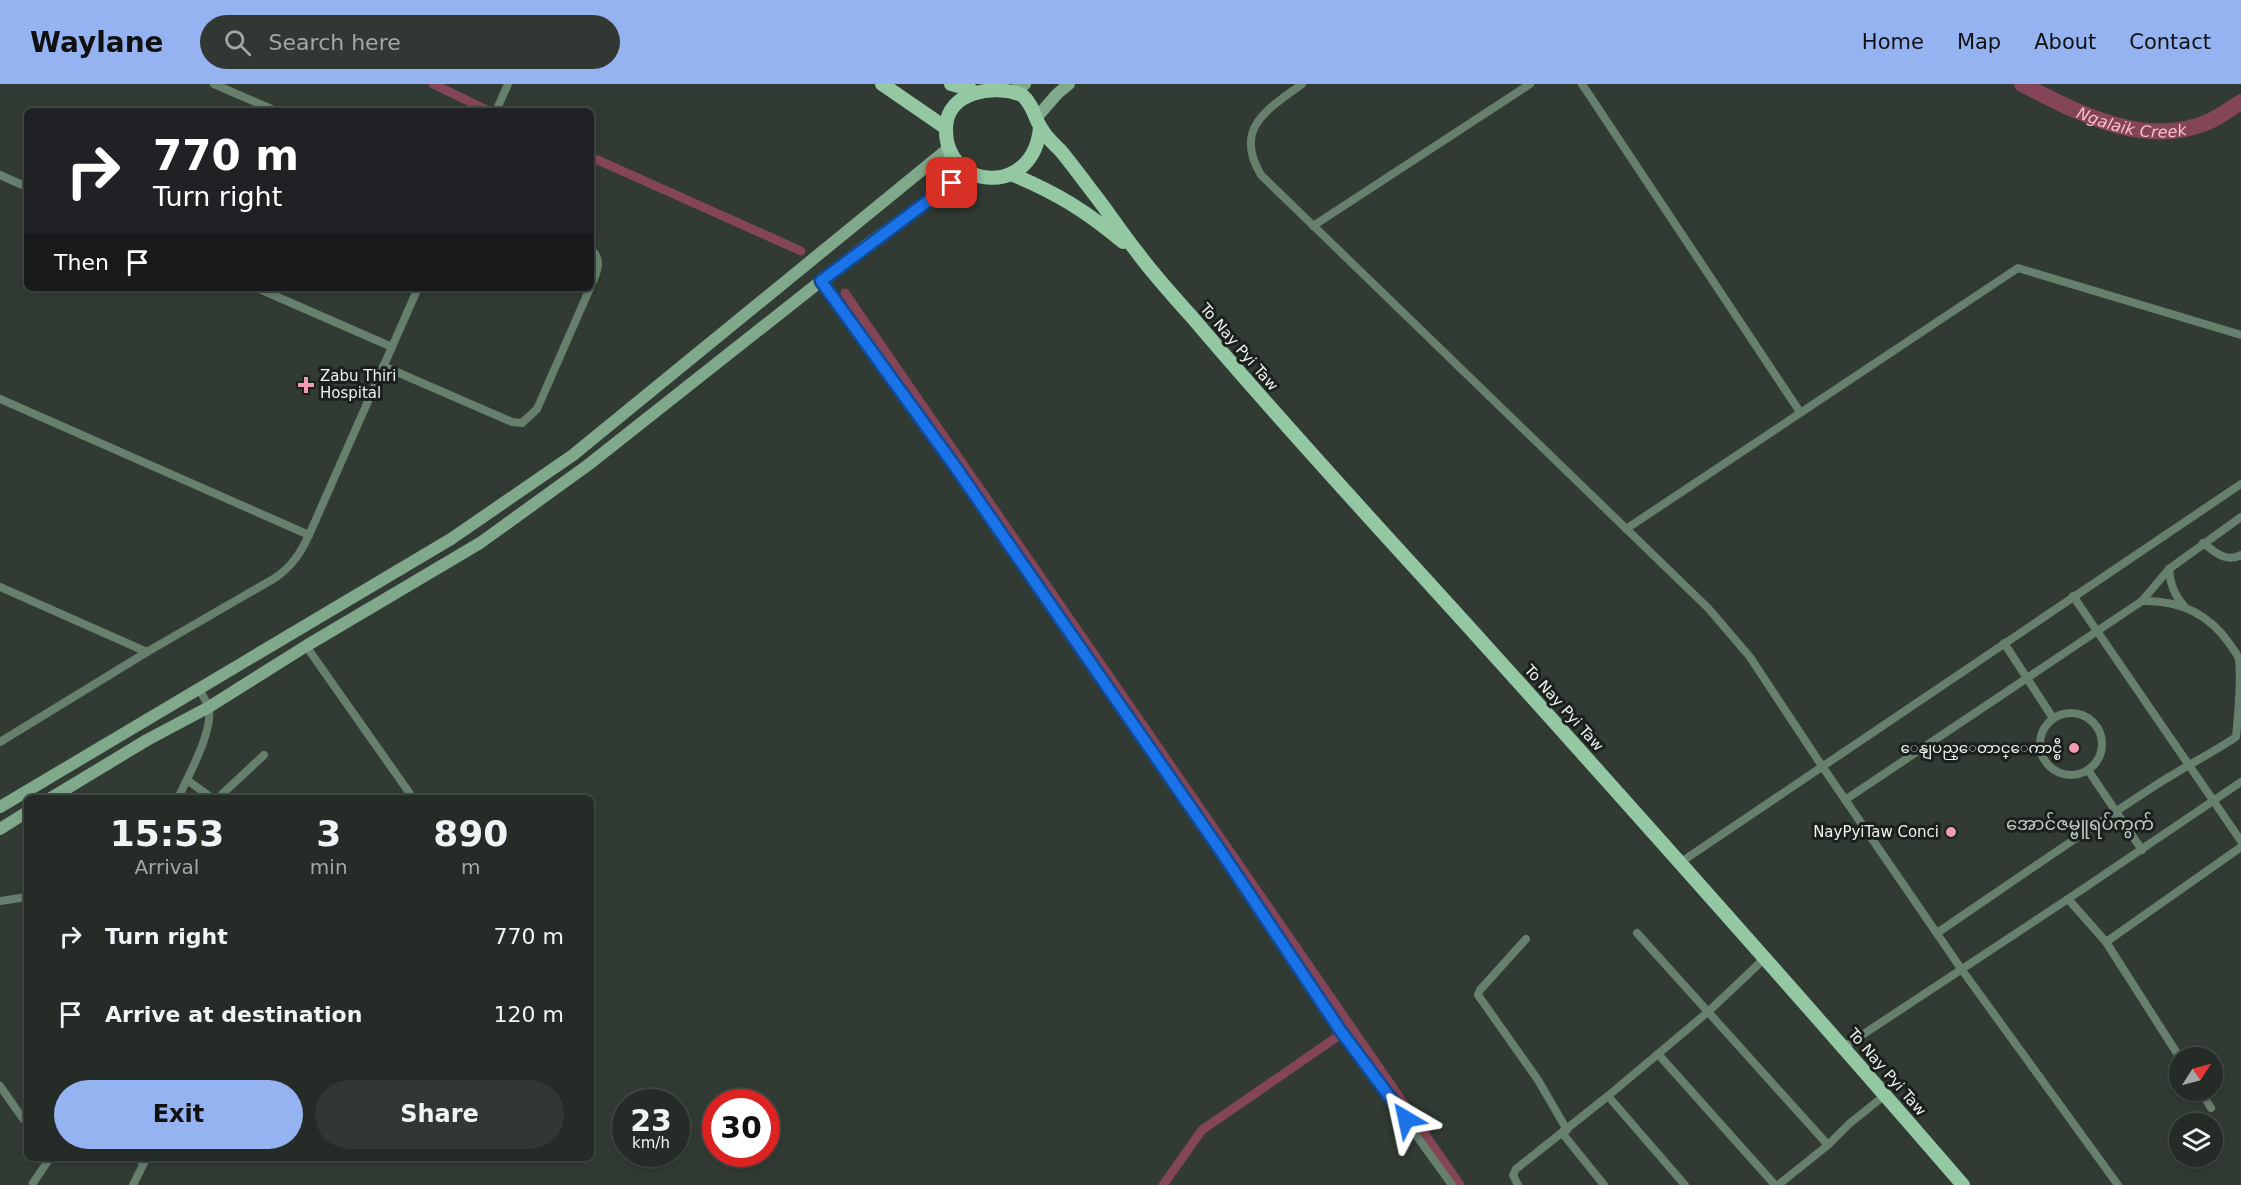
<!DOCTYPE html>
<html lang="en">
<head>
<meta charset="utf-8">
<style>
  :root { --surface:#252c27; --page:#313833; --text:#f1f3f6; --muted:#a3a7a7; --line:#424844; --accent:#95b2f1 }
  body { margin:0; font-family:"DejaVu Sans","Noto Sans Myanmar",sans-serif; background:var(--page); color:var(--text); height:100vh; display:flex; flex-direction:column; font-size:22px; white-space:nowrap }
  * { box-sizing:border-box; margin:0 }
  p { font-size:20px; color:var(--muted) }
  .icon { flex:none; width:33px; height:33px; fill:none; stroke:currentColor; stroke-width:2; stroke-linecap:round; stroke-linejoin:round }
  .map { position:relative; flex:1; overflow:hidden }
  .panel { position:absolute; left:24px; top:711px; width:570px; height:366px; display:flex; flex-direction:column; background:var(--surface); border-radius:9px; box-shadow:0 3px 9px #0003,0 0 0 2px var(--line) }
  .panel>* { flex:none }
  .banner { position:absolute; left:24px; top:24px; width:570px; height:183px; border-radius:9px; box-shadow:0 3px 9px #0003,0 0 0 2px var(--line); background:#202124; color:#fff; overflow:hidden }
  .needle { width:39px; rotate:54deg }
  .tools { position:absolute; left:2169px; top:963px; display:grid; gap:12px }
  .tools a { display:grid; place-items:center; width:54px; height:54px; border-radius:50%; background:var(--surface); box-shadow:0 3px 9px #0003,0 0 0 2px var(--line); font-size:30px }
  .speed { position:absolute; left:612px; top:1005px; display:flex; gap:12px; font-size:30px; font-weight:700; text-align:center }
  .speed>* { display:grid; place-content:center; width:78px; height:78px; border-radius:50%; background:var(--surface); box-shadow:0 3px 9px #0003,0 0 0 2px var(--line); line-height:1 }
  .speed small { font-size:15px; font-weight:400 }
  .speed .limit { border:9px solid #d22; background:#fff; color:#111 }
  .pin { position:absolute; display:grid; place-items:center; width:51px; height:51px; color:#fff; margin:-26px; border-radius:12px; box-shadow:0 3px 9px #0006 }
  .me { position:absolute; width:66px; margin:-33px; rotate:324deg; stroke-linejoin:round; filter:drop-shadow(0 0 4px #0008) }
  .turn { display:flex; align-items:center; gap:21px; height:126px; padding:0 30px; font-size:27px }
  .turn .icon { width:78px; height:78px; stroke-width:2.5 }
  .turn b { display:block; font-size:42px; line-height:51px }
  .then { display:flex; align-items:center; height:57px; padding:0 30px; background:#0003; gap:12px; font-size:22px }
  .eta { display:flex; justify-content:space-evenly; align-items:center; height:102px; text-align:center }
  .eta b { font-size:36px; font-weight:700; line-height:42px }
  .action { display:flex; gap:12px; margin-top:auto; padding:12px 30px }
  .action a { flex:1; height:69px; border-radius:36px; background:var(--accent); color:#111; font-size:24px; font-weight:700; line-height:69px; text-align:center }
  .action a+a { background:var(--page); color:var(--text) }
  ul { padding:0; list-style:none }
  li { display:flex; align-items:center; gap:18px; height:78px; padding:0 30px }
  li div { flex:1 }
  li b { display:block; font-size:22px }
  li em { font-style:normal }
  header { display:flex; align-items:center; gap:36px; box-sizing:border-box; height:84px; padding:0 30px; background:var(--accent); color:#111 }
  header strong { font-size:28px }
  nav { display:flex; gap:33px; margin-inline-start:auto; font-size:21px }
  .search { width:420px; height:54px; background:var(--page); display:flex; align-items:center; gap:15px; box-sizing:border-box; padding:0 21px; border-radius:33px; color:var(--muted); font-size:22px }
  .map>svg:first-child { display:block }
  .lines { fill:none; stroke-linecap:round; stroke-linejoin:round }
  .canal { stroke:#844556; stroke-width:9 }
  .river { stroke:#844556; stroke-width:16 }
  .minor { stroke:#67806e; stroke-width:8 }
  .secondary { stroke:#80a98c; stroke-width:12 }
  .primary { stroke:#93c8a3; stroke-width:14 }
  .route-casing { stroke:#114b97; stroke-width:15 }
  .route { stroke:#1a73e8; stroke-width:10 }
  .poi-dot { fill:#f29aaf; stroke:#1c201d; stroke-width:2 }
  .labels { text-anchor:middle; stroke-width:6; stroke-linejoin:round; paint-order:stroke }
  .street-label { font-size:15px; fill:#edf3ef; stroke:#1c201d }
  .poi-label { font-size:15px; fill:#edf3ef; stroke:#1c201d; text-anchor:end }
  .water-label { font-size:16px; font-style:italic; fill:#fbbfcc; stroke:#1c201d }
  .quarter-label { font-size:18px; fill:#c2cec5; stroke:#1c201d }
</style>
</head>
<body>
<header>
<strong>Waylane</strong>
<div class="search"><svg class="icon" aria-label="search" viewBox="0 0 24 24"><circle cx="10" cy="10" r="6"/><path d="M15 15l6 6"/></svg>Search here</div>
<nav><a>Home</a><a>Map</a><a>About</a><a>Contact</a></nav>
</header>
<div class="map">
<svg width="2241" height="1101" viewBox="0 0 2241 1101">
  <rect width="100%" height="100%" fill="#313b34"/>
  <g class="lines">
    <g class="canal">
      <path d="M 433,0 L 489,27"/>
      <path d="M 591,73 L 801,167"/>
      <path d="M 845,209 L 1460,1101"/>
      <path d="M 1163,1101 L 1202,1046 L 1347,946"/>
    </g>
    <path class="river" id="s1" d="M 2022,0 C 2078,29 2146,66 2210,37 C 2221,32 2231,24 2241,18"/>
    <g class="minor">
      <path d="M 214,0 L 276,27"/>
      <path d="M 1302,0 C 1267,26 1233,44 1261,91 L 1708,524 L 1750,573 L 1822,682 L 1962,886 L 2118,1101"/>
      <path d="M 1582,0 L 1800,328"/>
      <path d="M 496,27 L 508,0"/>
      <path d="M 0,91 L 27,103"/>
      <path d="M 1313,142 L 1530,0"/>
      <path d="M 591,165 C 603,176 597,189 591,202"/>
      <path d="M 821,197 L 871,263 L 954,381 L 1220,766 L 1340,946 L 1452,1101"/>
      <path d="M 257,204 L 392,263"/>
      <path d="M 383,282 L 512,338 L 522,339 L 537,325 L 590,204"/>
      <path d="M 0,315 L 309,451"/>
      <path d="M 1626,445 L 2018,184 L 2241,251"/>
      <path d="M 2203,459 C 2215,468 2226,479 2241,471"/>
      <path d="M 2169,485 C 2170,500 2174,511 2184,522"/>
      <path d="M 0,503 L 147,568"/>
      <path d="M 2073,512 L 2241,757"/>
      <path d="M 2142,517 L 2169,485 L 2241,433"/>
      <path d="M 2004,559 L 2053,634"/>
      <path d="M 306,562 L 413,714"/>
      <circle cx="2071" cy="660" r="31"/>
      <path d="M 0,658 L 147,568 L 275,494 C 292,482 300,470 309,451 L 418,204"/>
      <path d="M 2088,686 L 2142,766"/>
      <path d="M 187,696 L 212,714"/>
      <path d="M 178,714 C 187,695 216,642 208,622 C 206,616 202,611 199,605"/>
      <path d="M 218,714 L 264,671"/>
      <path d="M 1845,716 L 2142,517 C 2178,516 2208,529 2229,559 C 2232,564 2237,569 2239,575 C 2241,593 2238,633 2236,653 C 2209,671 2180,685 2153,703 C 2081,750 2009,800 1937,849"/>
      <path d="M 1681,778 L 2241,400"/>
      <path d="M 2068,815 L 2106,858 L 2180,974"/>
      <path d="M 0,817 L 27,813"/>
      <path d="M 1637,849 L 1828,1061 L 1778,1101"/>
      <path d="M 1526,855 L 1480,906 L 1478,911 L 1538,996 L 1567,1046"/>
      <path d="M 2106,858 L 2241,763"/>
      <path d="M 1844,963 L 2068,815 L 2241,698"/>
      <path d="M 1658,970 L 1775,1101"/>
      <path d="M 0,1002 L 24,1036 L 27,1035"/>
      <path d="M 2200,1006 L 2211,1024"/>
      <path d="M 1608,1012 L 1685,1101"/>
      <path d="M 1563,1050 L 1604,1101"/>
      <path d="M 1828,1061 L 1849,1040 L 1885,1011"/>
      <path d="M 33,1099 L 50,1074"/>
      <path d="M 133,1101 L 144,1079 L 136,1074"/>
      <path d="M 1518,1101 L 1513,1091 L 1516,1085 L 1608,1012 L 1709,927 L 1765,874"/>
    </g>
    <g class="secondary">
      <path d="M 1015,6 L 1025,0"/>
      <path d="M 1037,33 L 1057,10 L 1069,0"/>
      <path d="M 51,714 L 147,656 L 209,623 L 306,562 L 480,459 L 588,381 L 869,159 L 969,87"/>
      <path d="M 0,723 L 451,455 L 573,371 L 949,64"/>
      <path d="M 0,745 L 27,728"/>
    </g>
    <g class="primary">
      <path d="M 882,0 L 946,44"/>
      <path d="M 951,0 L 970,5"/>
      <path d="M 1040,43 C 1034,115 944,106 946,44 C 947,7 994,0 1022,11 C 1034,21 1034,35 1043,47 C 1047,54 1054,60 1060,66 C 1071,79 1081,93 1091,106 C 1107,126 1121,148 1137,168 C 1154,191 1173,212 1192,233 C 1284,342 1381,446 1476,551 C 1640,733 1803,916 1963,1101"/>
      <path d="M 1011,90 C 1057,109 1086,127 1123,158"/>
    </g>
  </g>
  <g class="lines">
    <g class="route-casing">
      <path id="route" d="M 952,99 L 821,197 L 954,381 L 1220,766 L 1340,946 L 1406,1035"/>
    </g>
    <use href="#route" class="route"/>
  </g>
  <g class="poi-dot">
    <path d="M303 292h6v6h6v6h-6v6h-6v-6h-6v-6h6z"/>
    <circle cx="2074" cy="664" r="6"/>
    <circle cx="1951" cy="748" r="6"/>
  </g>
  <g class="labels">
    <g class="street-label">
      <text transform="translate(1239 263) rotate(49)" y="5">To Nay Pyi Taw</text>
      <text transform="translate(1564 624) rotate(48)" y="5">To Nay Pyi Taw</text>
      <text transform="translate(1887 988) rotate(49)" y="5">To Nay Pyi Taw</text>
    </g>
    <g class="poi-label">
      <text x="320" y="297" text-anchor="start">Zabu Thiri<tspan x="320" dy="17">Hospital</tspan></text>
      <text x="2062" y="669">ေနျပည္ေတာင္ေကာင္စီ</text>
      <text x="1939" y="753">NayPyiTaw Conci</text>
    </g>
    <g class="water-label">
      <text dy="6" stroke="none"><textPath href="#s1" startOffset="118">Ngalaik Creek</textPath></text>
    </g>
    <g class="quarter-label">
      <text x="2080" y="746">အောင်ဇမ္ဗူရပ်ကွက်</text>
    </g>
  </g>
</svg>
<div class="tools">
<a><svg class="needle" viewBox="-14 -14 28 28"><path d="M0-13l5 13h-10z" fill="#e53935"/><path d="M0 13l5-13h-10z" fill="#a3a7a7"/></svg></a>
<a><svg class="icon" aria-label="layers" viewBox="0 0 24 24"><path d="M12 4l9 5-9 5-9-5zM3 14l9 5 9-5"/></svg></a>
</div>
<div class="speed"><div>23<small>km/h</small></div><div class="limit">30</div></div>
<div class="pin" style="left:952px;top:99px;background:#d93025"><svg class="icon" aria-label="arrive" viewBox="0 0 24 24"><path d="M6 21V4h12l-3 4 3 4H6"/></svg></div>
<svg class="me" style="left:1406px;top:1035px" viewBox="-20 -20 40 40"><path d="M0-17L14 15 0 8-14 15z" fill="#1a73e8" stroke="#fff" stroke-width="4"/></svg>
<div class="banner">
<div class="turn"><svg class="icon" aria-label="right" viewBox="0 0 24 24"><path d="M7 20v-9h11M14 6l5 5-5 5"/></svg><div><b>770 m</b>Turn right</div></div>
<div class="then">Then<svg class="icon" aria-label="arrive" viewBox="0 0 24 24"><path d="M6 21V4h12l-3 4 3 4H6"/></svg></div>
</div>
<section class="panel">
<div class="eta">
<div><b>15:53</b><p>Arrival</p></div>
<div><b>3</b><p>min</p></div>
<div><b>890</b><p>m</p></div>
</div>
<ul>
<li><svg class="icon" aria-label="right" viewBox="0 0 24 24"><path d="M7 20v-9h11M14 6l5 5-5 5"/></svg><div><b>Turn right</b></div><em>770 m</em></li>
<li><svg class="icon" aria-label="arrive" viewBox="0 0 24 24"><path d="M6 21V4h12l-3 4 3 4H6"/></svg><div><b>Arrive at destination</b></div><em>120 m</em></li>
</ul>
<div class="action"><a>Exit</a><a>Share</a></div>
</section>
</div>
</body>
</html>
